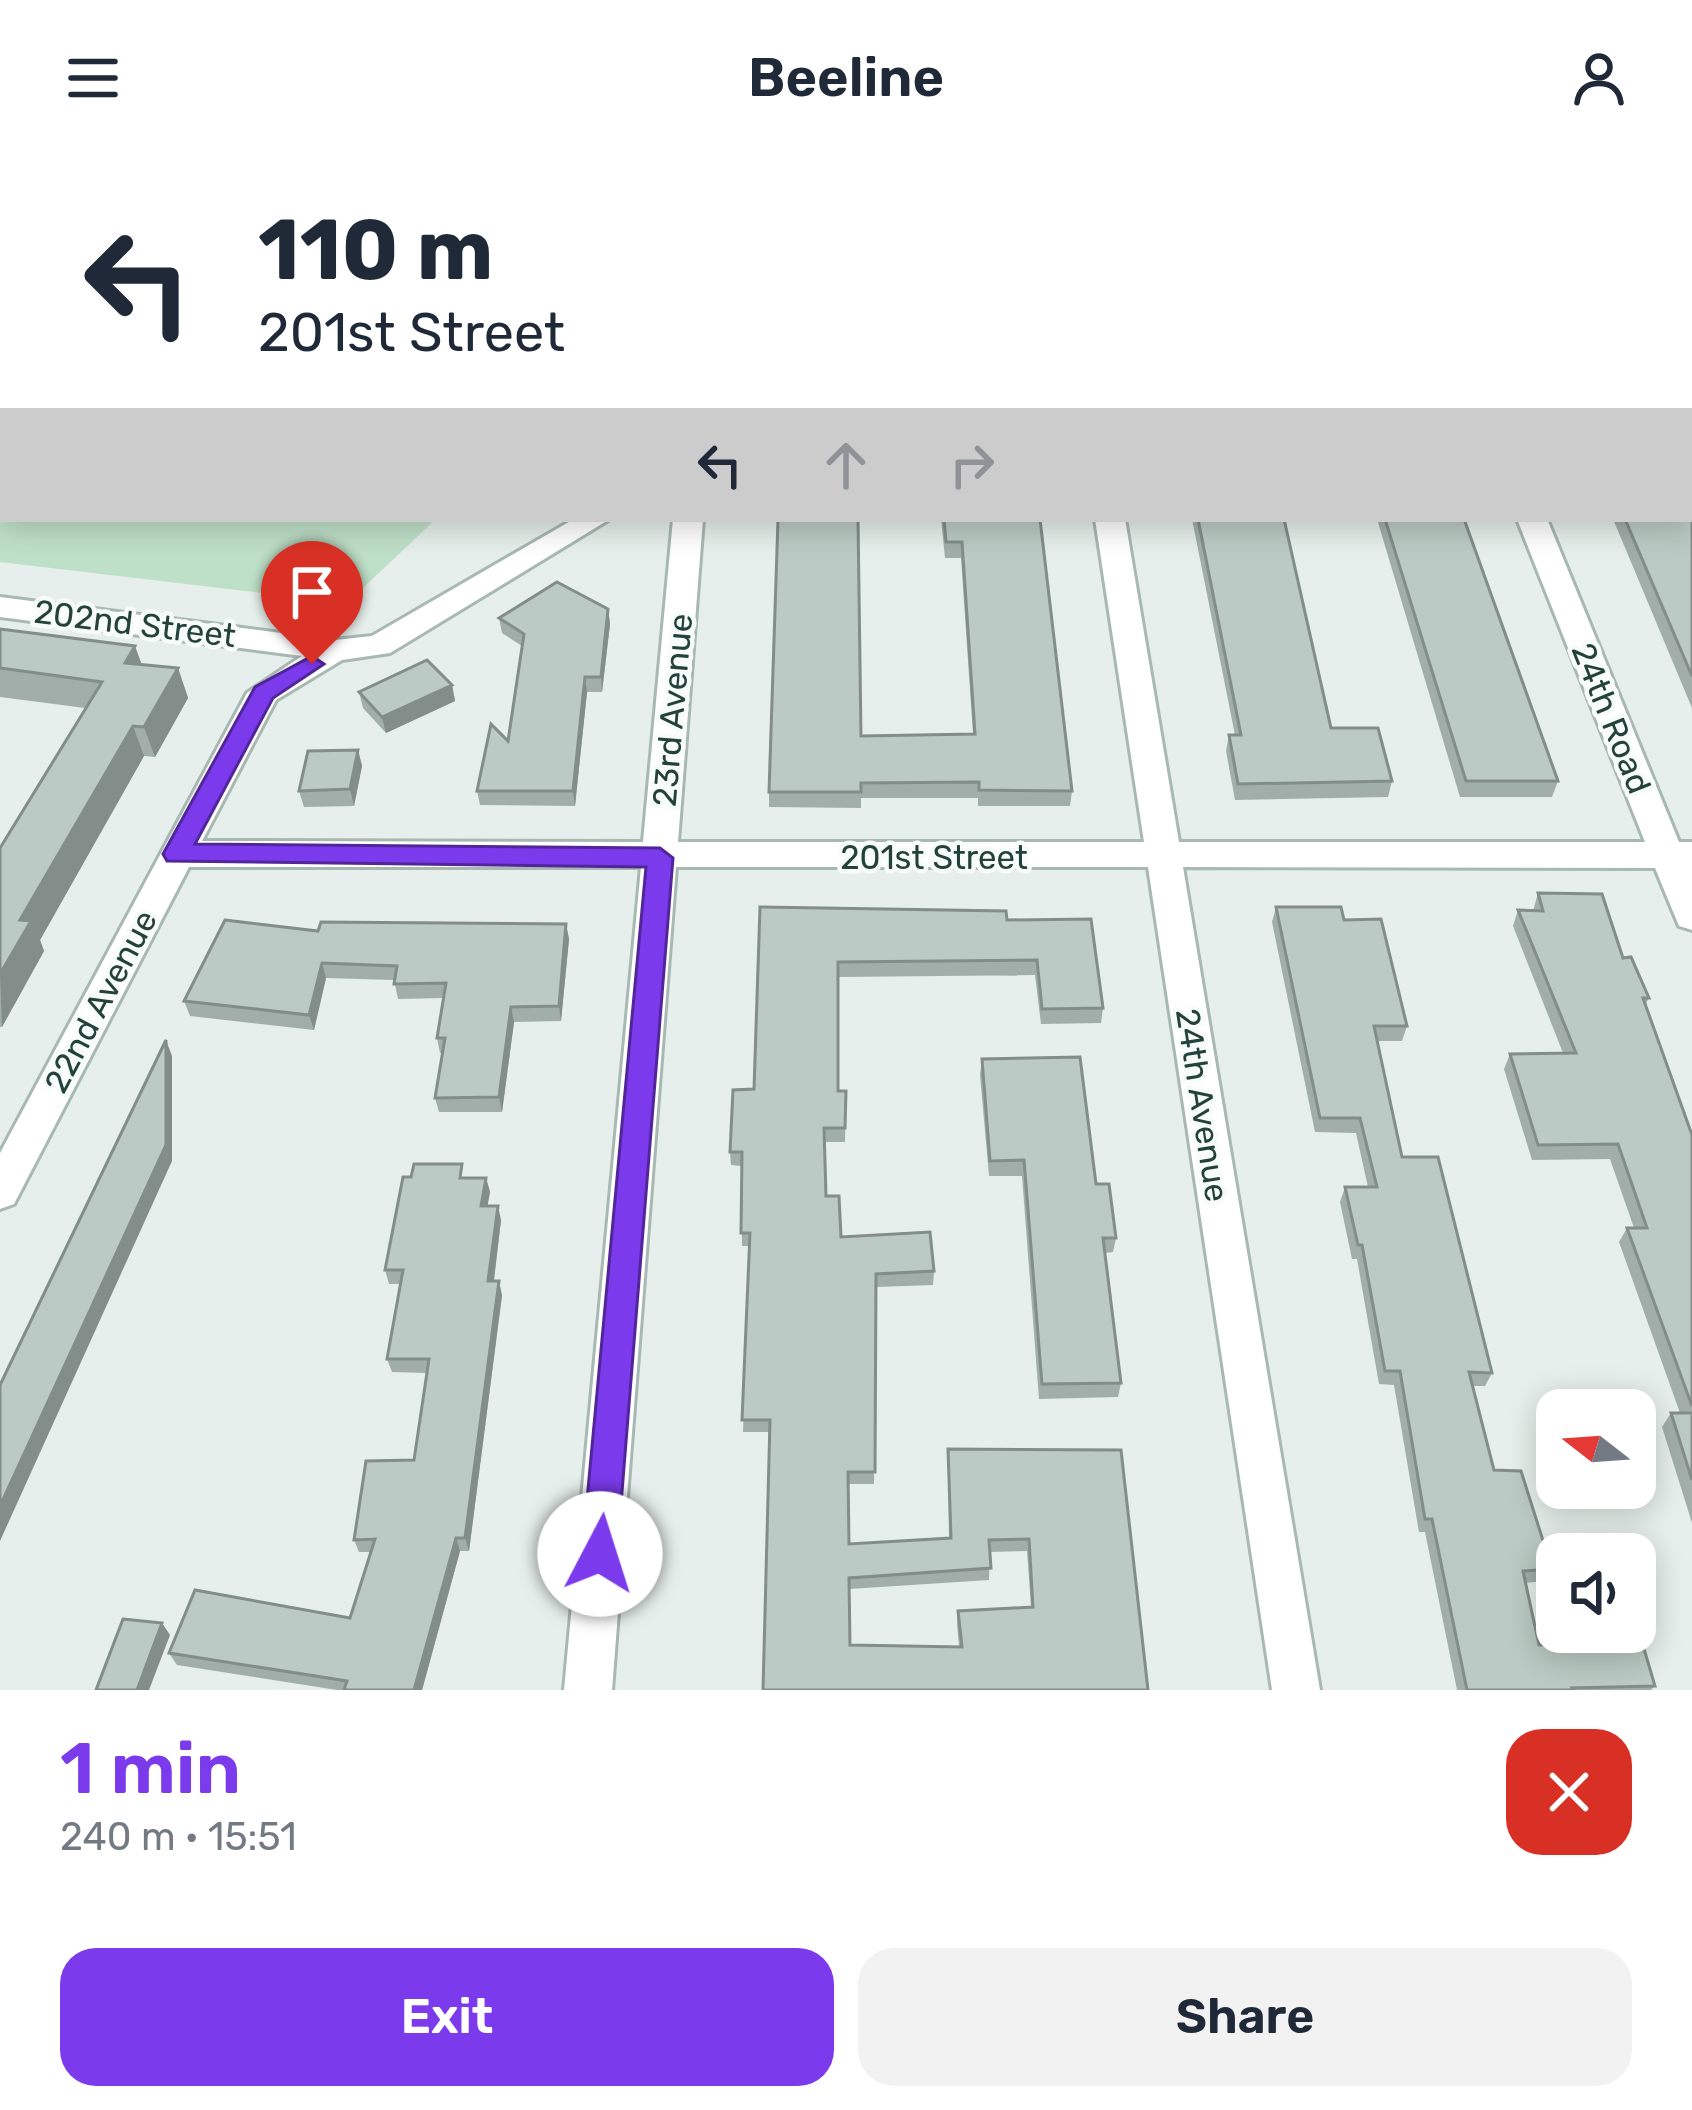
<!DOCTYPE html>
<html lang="en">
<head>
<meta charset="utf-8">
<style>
  :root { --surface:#fff; --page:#f2f2f3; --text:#1f2937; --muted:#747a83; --accent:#7c3aed }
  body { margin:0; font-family:Rubik,sans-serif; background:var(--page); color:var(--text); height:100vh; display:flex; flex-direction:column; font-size:45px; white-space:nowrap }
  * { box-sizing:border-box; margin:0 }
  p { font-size:39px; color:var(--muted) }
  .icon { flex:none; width:66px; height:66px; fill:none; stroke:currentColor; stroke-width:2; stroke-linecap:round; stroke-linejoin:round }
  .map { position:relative; height:1534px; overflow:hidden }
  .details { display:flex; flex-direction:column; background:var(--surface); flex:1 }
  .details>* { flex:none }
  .hud { position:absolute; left:0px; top:0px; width:1692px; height:366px; box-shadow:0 6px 30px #0003; background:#fff; color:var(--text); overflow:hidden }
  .needle { width:78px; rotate:287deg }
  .buttons { position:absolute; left:1536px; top:1233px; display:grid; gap:24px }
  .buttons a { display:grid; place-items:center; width:120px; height:120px; border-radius:24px; background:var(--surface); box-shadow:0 6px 30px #0003; font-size:60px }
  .pin { position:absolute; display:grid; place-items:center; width:102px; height:102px; color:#fff; margin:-123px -51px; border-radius:50% 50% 50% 0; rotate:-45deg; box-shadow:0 0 12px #0007 }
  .pin .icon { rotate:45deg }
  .me { position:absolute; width:132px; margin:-66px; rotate:5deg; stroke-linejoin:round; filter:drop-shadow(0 0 9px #0008) }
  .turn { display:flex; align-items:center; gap:42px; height:252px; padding:0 60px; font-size:54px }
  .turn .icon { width:156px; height:156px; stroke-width:2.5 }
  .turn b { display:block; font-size:84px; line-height:102px }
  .lanes { display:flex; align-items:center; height:114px; padding:0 60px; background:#0003; justify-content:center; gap:60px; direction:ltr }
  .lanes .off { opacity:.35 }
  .round { display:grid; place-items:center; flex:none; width:126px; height:126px; border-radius:36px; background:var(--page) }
  .headline { display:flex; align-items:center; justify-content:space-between; height:204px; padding:0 60px }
  h1 { font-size:72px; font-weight:600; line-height:90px; color:var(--accent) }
  .button { display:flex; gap:24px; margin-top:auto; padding:24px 60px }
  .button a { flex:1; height:138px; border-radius:36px; background:var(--accent); color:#fff; font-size:48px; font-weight:600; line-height:138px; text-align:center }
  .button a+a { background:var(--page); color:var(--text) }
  header { display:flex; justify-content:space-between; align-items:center; height:156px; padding:0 60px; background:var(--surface); font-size:54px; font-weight:600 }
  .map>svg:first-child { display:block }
  .green { fill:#bfe0c8 }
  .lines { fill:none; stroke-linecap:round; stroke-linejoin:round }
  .lane-casing { stroke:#a8b8b2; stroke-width:6 }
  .street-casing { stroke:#a8b8b2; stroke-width:6 }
  .secondary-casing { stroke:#a4bbb3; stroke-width:6 }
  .lane { fill:#fff; fill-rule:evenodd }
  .street { fill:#fff; fill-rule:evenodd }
  .secondary { fill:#fff; fill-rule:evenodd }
  .wall { fill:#a1aea9; fill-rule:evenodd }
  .shaded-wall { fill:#838d89 }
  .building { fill:#bbcac4; stroke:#838d89; stroke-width:3; fill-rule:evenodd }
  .route { fill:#7c3aed; stroke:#51269a; stroke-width:3 }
  .labels { text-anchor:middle; stroke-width:9; stroke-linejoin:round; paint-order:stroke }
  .street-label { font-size:33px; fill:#24423a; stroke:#f7fbf9 }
</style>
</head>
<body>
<header><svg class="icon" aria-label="menu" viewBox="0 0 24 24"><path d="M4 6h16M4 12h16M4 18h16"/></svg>Beeline<svg class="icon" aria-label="person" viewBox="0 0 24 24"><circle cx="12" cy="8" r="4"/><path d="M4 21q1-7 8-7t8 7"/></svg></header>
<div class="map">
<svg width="1692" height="1534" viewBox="0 0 1692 1534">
  <rect width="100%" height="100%" fill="#e6efeb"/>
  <path class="green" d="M 0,0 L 428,0 L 3,3 L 3,363 L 436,363 L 347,447 L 0,406 Z"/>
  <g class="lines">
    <g class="lane-casing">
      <g id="lane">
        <path d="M 136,0 L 152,0 L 135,3 Z"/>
        <rect x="392" y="0" width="16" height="3"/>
        <rect x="0" y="169" width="3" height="10"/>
        <rect x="0" y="280" width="3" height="12"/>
      </g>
    </g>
    <g class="street-casing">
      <g id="street">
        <path d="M 537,0 L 562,0 L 564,3 L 539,3 Z"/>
        <rect x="1689" y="93" width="3" height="14"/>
        <rect x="1689" y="299" width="3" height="18"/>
        <path d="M 574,363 L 610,363 L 390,497 L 342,504 L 276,544 L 202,685 L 643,686 L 673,363 L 703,363 L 678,686 L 1144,686 L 1095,363 L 1125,363 L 1179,686 L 1645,686 L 1517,363 L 1547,363 L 1679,686 L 1692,686 L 1692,774 L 1679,770 L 1655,712 L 1183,711 L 1320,1534 L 1272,1534 L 1148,711 L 676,711 L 612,1534 L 564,1534 L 641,711 L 189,711 L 14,1048 L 0,1053 L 0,997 L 247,537 L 302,500 L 0,461 L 0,441 L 335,484 L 372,480 Z"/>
      </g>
    </g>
    <g class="secondary-casing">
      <path id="secondary" d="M 1677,0 L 1692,0 L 1692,12 L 1689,3 Z"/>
    </g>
    <use href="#lane" class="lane"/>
    <use href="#street" class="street"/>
    <use href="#secondary" class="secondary"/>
  </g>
  <g class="wall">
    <path d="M 1689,128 L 1692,128 L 1692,225 L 1689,219 Z"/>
    <path d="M 1692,343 L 1692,552 L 1613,363 L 1689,363 Z"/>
    <path d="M 941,363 L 1040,363 L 1072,635 L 1070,650 L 978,650 L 978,642 L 861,642 L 861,652 L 769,651 L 769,636 L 861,580 L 973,578 L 961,402 L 945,402 Z"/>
    <path d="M 1192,363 L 1284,363 L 1331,572 L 1392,625 L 1388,641 L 1235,644 L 1226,595 L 1229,579 L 1235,579 Z"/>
    <path d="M 1377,363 L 1464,363 L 1558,625 L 1552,641 L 1460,641 Z"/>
    <path d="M 608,453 L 610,468 L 602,536 L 587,536 L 575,650 L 480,649 L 477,635 L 508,585 L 522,490 L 502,477 L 499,462 Z"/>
    <path d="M 0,473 L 142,508 L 178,512 L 188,542 L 155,601 L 144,600 L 40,784 L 44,795 L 2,871 L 0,871 L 0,692 L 85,552 L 0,541 Z"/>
    <path d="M 452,529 L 455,545 L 386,577 L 363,552 L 359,536 Z"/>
    <path d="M 358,594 L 362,610 L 354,650 L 304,651 L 299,635 Z"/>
    <path d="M 1538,737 L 1623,802 L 1649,842 L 1645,849 L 1692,979 L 1692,1367 L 1662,1271 L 1671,1257 L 1680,1257 L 1619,1086 L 1627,1072 L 1634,1072 L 1610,1003 L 1532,1004 L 1504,913 L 1510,898 L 1563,897 L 1513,770 L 1518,754 L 1533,755 Z"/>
    <path d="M 760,751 L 1007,764 L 1103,852 L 1101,867 L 1041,868 L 1035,819 L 838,821 L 838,935 L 846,935 L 845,986 L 824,986 L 826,1040 L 841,1081 L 934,1115 L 933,1129 L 876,1131 L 874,1328 L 848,1328 L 849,1388 L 949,1383 L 948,1293 L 1121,1294 L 1148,1534 L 763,1534 L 770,1276 L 743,1276 L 750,1090 L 742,1090 L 741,1010 L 731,1009 L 730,996 L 754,933 ZM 1027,1395 L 1031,1451 L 958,1455 L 957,1467 L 959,1491 L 850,1489 L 849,1433 L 989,1424 L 990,1396 Z"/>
    <path d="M 1276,751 L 1344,764 L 1407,870 L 1402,885 L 1377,885 L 1402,1001 L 1492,1217 L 1485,1230 L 1472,1230 L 1494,1314 L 1552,1413 L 1544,1425 L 1525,1427 L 1539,1489 L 1655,1530 L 1651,1534 L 1457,1534 L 1425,1376 L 1419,1376 L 1394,1229 L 1379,1228 L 1357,1103 L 1352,1103 L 1340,1046 L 1345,1031 L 1368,1031 L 1356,977 L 1315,976 L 1272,766 Z"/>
    <path d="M 566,768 L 569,783 L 561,865 L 514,866 L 502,956 L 439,956 L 435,942 L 443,897 L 440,897 L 437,882 L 443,842 L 398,843 L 394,824 L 326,822 L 314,874 L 190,860 L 184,845 L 318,775 Z"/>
    <path d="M 982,903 L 1096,1028 L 1116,1082 L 1113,1096 L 1105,1097 L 1121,1227 L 1118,1241 L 1039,1243 L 1022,1020 L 989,1020 L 980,919 Z"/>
    <path d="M 466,1022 L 486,1022 L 490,1036 L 487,1050 L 501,1064 L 494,1125 L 502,1139 L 469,1395 L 460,1395 L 422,1534 L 337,1534 L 177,1509 L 169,1497 L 350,1462 L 371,1396 L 359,1396 L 354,1384 L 414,1304 L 427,1217 L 392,1216 L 387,1203 L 401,1128 L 389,1128 L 385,1114 Z"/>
  </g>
  <g class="shaded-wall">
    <path d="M 608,453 L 610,468 L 602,536 L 601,521 Z"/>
    <path d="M 135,490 L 146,520 L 125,507 Z"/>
    <path d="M 178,512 L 188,542 L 155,601 L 144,571 Z"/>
    <path d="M 585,521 L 587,536 L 575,650 L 573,635 Z"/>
    <path d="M 452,529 L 455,545 L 386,577 L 382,561 Z"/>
    <path d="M 133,570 L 144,600 L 40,784 L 44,795 L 2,871 L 0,818 L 20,764 Z"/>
    <path d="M 358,594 L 362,610 L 354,650 L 350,633 Z"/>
    <path d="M 566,768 L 569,783 L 561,865 L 559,850 Z"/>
    <path d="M 322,807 L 326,822 L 314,874 L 309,859 Z"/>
    <path d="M 511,851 L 514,866 L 502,956 L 499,941 Z"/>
    <path d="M 166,884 L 172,900 L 172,1005 L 0,1385 L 0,1350 Z"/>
    <path d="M 486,1022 L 490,1036 L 485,1064 L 481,1050 Z"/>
    <path d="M 498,1050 L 501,1064 L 492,1139 L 488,1125 Z"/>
    <path d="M 499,1125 L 502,1139 L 469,1395 L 465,1382 Z"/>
    <path d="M 456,1382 L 460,1395 L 422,1534 L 414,1534 Z"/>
    <path d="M 162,1467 L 170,1479 L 149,1534 L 137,1534 Z"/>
  </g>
  <g class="building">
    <path d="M 463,0 L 502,0 L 503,3 L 464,3 Z"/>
    <path d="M 653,0 L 1632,0 L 1634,3 L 653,3 Z"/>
    <path d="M 1689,128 L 1692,128 L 1692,203 L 1689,198 Z"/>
    <path d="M 1689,338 L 1692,343 L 1692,520 L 1625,363 L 1689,363 Z"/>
    <path d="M 778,363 L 858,363 L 861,580 L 975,578 L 962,386 L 946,386 L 944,363 L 1040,363 L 1072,635 L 979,634 L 979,626 L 861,627 L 861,636 L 769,636 Z"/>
    <path d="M 1198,363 L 1284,363 L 1331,572 L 1378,572 L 1392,625 L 1238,628 L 1229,579 L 1241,579 Z"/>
    <path d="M 1385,363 L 1464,363 L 1558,625 L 1466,625 Z"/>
    <path d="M 557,426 L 608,453 L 601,521 L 585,521 L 573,635 L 477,635 L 491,568 L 508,585 L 524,478 L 499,462 Z"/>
    <path d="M 0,473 L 135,490 L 125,507 L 178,512 L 144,571 L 133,570 L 20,764 L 31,765 L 0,818 L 0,692 L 102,526 L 0,512 Z"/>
    <path d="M 427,504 L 452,529 L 382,561 L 359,536 Z"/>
    <path d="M 358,594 L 350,633 L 299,635 L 308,595 Z"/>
    <path d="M 1538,737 L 1602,738 L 1623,802 L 1631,801 L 1649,842 L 1643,842 L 1692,979 L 1692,1250 L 1627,1072 L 1647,1072 L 1618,988 L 1538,989 L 1510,898 L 1576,897 L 1518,754 L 1543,755 Z"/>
    <path d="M 760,751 L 1006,755 L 1007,764 L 1091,763 L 1103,852 L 1042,853 L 1037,804 L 838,806 L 838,935 L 846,935 L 845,972 L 824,972 L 826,1040 L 839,1040 L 841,1081 L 930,1076 L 934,1115 L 876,1118 L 875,1316 L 848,1316 L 849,1388 L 951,1382 L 948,1293 L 1121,1294 L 1148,1534 L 763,1534 L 770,1264 L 742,1264 L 750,1077 L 741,1077 L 742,996 L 730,996 L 733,934 L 754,933 ZM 1029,1383 L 1033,1451 L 958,1455 L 962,1491 L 850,1489 L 849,1422 L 991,1412 L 989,1384 Z"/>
    <path d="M 1276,751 L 1341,751 L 1344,764 L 1381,763 L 1407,870 L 1374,870 L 1402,1001 L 1438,1001 L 1492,1217 L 1469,1216 L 1494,1314 L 1521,1315 L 1552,1413 L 1523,1415 L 1539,1489 L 1642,1486 L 1655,1530 L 1572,1532 L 1573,1534 L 1467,1534 L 1432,1363 L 1425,1363 L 1400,1215 L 1385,1215 L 1362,1089 L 1358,1089 L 1345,1031 L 1377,1031 L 1360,962 L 1320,962 Z"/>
    <path d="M 225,764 L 318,775 L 321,766 L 566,768 L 559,850 L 511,851 L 499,941 L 435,942 L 445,882 L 437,882 L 446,827 L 394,828 L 397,810 L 322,807 L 309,859 L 184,845 Z"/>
    <path d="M 166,884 L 166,989 L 0,1350 L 0,1229 Z"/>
    <path d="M 1080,901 L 1096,1028 L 1109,1028 L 1116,1082 L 1103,1082 L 1121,1227 L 1042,1228 L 1024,1004 L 990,1005 L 982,903 Z"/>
    <path d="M 414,1008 L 462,1008 L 460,1022 L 486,1022 L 481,1050 L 498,1050 L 488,1125 L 499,1125 L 465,1382 L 456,1382 L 414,1534 L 344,1534 L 347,1525 L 169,1497 L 195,1434 L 350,1462 L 375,1383 L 354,1384 L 366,1305 L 414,1304 L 429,1203 L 387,1203 L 403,1114 L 385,1114 L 403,1021 L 411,1021 Z"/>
    <path d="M 1671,1257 L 1692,1257 L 1692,1324 Z"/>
    <path d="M 123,1463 L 162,1467 L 137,1534 L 96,1534 Z"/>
  </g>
  <path class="route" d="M 312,500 L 324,508 L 273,542 L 195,688 L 660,692 L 673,702 L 617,1398 L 612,1410 L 600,1415 L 587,1410 L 582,1398 L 646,711 L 167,705 L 163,698 L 255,531 Z"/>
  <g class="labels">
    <g class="street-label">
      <text transform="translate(135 467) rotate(7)" y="12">202nd Street</text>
      <text transform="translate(672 554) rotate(-85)" y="12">23rd Avenue</text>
      <text transform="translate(1612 562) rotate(68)" y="12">24th Road</text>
      <text x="934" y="713">201st Street</text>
      <text transform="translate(100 845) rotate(-62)" y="12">22nd Avenue</text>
      <text transform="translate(1203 949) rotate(81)" y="12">24th Avenue</text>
    </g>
  </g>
</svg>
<div class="buttons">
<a><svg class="needle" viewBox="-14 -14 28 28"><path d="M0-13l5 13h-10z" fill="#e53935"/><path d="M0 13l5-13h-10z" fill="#747a83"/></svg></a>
<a><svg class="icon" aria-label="sound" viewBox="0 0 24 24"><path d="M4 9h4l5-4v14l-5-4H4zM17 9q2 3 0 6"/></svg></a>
</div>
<div class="pin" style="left:312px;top:508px;background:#d93025"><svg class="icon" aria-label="arrive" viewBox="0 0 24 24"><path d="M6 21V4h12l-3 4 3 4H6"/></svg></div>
<svg class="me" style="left:600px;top:1398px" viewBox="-20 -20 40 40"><circle r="19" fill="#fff"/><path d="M0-13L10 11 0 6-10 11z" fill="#7c3aed"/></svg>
<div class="hud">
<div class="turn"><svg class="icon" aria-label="left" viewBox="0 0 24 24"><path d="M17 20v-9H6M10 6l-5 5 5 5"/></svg><div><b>110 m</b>201st Street</div></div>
<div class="lanes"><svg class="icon" aria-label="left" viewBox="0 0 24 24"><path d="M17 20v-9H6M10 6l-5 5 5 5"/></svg><svg class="icon off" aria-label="ahead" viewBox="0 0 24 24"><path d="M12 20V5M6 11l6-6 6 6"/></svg><svg class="icon off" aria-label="right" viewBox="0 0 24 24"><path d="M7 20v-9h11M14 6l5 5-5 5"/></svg></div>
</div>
</div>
<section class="details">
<div class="headline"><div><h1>1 min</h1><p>240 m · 15:51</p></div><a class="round" style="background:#d93025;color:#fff"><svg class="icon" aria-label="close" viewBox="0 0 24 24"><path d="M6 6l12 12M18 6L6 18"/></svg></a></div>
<div class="button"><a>Exit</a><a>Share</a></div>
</section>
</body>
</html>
